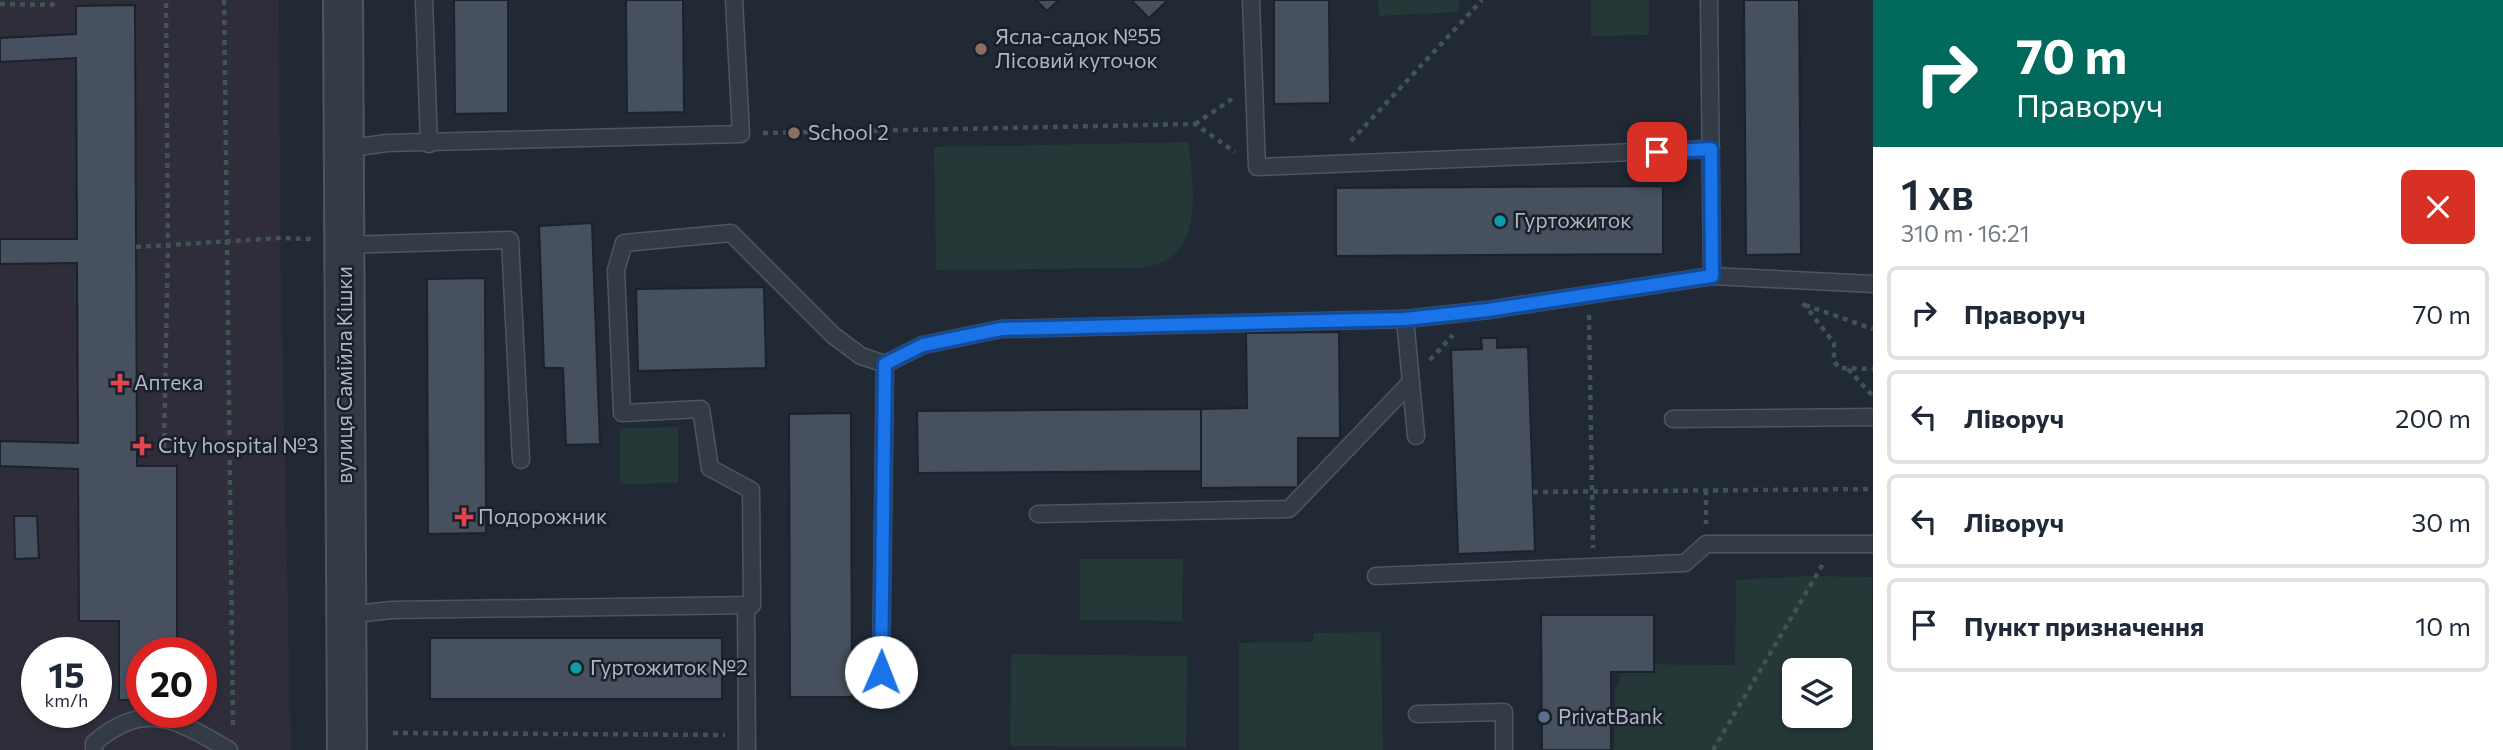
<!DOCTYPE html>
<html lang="uk">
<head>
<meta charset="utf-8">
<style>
  :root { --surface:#fff; --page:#f2f2f3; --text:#1f2937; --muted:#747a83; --line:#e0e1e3 }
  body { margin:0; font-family:Commissioner,sans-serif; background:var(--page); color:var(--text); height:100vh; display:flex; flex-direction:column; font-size:26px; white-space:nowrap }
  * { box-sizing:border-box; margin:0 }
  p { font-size:23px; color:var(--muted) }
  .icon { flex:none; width:38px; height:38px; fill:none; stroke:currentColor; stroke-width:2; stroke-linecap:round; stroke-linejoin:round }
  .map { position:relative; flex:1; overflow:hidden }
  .side { display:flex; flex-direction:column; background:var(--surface); width:630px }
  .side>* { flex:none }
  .banner { background:#00695c; color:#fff; overflow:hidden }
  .controls { position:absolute; left:1782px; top:658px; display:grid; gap:14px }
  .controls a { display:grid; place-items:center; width:70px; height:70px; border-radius:10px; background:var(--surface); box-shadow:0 2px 5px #0004; font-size:35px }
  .speed { position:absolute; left:21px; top:637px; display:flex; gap:14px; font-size:35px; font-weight:700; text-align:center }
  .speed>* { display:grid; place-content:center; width:91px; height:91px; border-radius:50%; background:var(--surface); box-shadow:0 2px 5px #0004; line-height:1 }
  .speed small { font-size:18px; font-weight:400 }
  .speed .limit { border:10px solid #d22; background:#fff; color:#111 }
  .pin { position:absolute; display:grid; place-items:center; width:60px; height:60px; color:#fff; margin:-30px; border-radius:14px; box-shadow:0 4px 10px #0006 }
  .me { position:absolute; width:77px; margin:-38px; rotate:1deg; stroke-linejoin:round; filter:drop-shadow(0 0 5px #0008) }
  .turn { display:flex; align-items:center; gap:24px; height:147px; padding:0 28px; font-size:32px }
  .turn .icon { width:91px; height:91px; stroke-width:2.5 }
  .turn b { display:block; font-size:49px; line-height:60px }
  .round { display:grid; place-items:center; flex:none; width:74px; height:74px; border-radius:10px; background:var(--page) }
  .head { display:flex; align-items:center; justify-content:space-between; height:119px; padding:0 28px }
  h1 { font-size:42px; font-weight:600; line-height:52px }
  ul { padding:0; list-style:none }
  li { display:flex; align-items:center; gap:21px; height:94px; margin:0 14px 10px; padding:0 14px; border:4px solid var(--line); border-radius:10px }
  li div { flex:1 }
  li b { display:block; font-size:26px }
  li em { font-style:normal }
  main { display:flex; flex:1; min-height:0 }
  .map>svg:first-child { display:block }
  .medical { fill:#2f2d39; fill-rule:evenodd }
  .green { fill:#253737; fill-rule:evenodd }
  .building { fill:#46505e; stroke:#1b222b; stroke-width:2 }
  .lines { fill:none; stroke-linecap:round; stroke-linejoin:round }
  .service-casing { stroke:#4e5660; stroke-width:19 }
  .tertiary-casing { stroke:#4e5660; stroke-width:42 }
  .path { stroke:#415355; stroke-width:4.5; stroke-dasharray:5 5; stroke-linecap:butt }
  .service { stroke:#333b45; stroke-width:16 }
  .tertiary { stroke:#333b45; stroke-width:38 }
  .route-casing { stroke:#114b97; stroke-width:18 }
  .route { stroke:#1a73e8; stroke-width:12 }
  .education-dot { fill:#8d6e63; stroke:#192029; stroke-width:2.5 }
  .culture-dot { fill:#0f9aa8; stroke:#192029; stroke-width:2.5 }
  .health-dot { fill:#e0444e; stroke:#192029; stroke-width:2.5 }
  .service-dot { fill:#5c6f8a; stroke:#192029; stroke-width:2.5 }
  .labels { text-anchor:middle; stroke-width:5; stroke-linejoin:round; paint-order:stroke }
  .poi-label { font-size:21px; fill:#adb6c2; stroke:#192029; text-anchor:start }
  .street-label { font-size:21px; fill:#adb6c2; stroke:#192029 }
</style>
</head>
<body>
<main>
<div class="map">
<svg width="1873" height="750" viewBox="0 0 1873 750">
  <rect width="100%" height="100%" fill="#202934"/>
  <path class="medical" d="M 0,0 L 279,0 L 280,238 L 291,750 L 0,750 ZM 37,653 L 96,653 L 96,712 L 37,712 ZM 142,653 L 201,653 L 201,712 L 142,712 Z"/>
  <g class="green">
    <path d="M 1378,0 L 1459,0 L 1459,12 L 1379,16 Z"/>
    <path d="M 1591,0 L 1649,0 L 1649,35 L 1591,36 Z"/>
    <path d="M 1189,142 C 1191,177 1204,237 1168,259 C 1161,264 1150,266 1142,268 L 936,270 L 934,147 Z"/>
    <path d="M 678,427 L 678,483 L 620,484 L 620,428 Z"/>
    <path d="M 1080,559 L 1183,559 L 1182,621 L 1080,620 Z"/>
    <path d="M 1809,576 L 1872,577 L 1873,750 L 1614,750 L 1615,690 L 1625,664 L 1735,665 L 1736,580 ZM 1794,670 L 1839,670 L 1839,716 L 1794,716 Z"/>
    <path d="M 1381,632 L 1383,750 L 1239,750 L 1239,643 L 1313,642 L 1314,633 Z"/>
    <path d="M 1011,654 L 1187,656 L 1186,747 L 1010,746 Z"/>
  </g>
  <g class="building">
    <path d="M 454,0 L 508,0 L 508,113 L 455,114 Z"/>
    <path d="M 626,0 L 683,0 L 684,112 L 627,113 Z"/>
    <path d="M 1036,0 L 1059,0 L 1047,11 Z"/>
    <path d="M 1131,0 L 1168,0 L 1149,18 Z"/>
    <path d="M 1274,0 L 1329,0 L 1330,103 L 1274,104 Z"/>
    <path d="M 1744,0 L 1799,0 L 1801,254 L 1746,255 Z"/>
    <path d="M 135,5 L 137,466 L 177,466 L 177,653 L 142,653 L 142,700 L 119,700 L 119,621 L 79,621 L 78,469 L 0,466 L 0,441 L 78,443 L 77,263 L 0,264 L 0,239 L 77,239 L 76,58 L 0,62 L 0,38 L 76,34 L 76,6 Z"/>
    <path d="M 1663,186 L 1663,254 L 1336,256 L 1336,188 Z"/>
    <path d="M 592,223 L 600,444 L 566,445 L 563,368 L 544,368 L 539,226 Z"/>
    <path d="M 485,278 L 486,533 L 428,534 L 427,279 Z"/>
    <path d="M 764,287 L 766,368 L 638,371 L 636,289 Z"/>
    <path d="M 1339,332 L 1340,438 L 1298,438 L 1298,487 L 1201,488 L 1201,409 L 1247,408 L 1246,333 Z"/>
    <path d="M 1481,338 L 1497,338 L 1497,348 L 1528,347 L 1535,551 L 1458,554 L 1451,350 L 1482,349 Z"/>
    <path d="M 1201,409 L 1201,471 L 918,473 L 917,411 Z"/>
    <path d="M 851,413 L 852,697 L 790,697 L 789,414 Z"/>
    <path d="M 14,516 L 37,516 L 39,558 L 15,559 Z"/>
    <path d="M 1541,615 L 1654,615 L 1654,672 L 1611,672 L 1611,750 L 1542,750 Z"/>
    <rect x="430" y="638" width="292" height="61"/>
  </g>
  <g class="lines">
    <g class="service-casing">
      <g id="service">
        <path d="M 424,0 L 429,144"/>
        <path d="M 1251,0 L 1257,167 L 1711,149"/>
        <path d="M 1709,0 L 1712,276"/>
        <path d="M 344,149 L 387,143 L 741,134 L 734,0"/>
        <path d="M 344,245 L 510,240 L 521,460"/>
        <path d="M 1673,419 L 1873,417"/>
        <path d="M 1416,436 L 1405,319 L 1488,310 L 1712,276 L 1873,284"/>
        <path d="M 1038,514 L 1289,509 L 1411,382"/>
        <path d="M 1376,576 L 1685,563 L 1706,544 L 1873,544"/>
        <path d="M 746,605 L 747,750"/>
        <path d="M 346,615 L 392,610 L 752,605 L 751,490 L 710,468 L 701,409 L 622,413 L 616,270 L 624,243 L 731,233 L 834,336 L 861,356 L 885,364 L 923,345 L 1001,329 L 1405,319"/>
        <path d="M 881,672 L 885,364"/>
        <path d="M 1417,714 L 1504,712 L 1504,750"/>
        <path d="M 94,750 L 94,743 C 146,699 177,720 229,750"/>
      </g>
    </g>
    <g class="tertiary-casing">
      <path id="tertiary" d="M 343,0 L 347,750"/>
    </g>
    <g class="path">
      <path d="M 224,0 L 233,727"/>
      <path d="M 0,4 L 52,5 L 58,0"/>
      <path d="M 1195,124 L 1232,99"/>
      <path d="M 763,133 L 1195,124 L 1235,152"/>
      <path d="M 1351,141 L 1482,0"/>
      <path d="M 136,247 L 280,238 L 312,239"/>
      <path d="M 1803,303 L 1834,343 L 1834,361 L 1839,368 L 1873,369"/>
      <path d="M 1805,305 L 1873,329"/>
      <path d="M 1589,315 L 1593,548"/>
      <path d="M 1430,360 L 1453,335"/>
      <path d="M 1848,369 L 1872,395"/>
      <path d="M 164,448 L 168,245 L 166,0"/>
      <path d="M 1706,490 L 1706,524"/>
      <path d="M 1533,492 L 1873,489"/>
      <path d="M 393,733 L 725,735"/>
      <path d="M 1713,750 L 1823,564"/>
    </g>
    <use href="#service" class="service"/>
    <use href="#tertiary" class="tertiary"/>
  </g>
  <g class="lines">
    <g class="route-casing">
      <path id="route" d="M 881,672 L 885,364 L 923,345 L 1001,329 L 1405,319 L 1488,310 L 1712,276 L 1711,149 L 1657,152"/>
    </g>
    <use href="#route" class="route"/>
  </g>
  <g class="education-dot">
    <circle cx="981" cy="49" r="7"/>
    <circle cx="794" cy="133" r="7"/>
  </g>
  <g class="culture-dot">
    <circle cx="1500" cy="221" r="7"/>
    <circle cx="576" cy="668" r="7"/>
  </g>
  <g class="health-dot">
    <path d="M116.5 372.5h7v7h7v7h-7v7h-7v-7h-7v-7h7z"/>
    <path d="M138.5 435.5h7v7h7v7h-7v7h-7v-7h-7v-7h7z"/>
    <path d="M460.5 506.5h7v7h7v7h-7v7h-7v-7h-7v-7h7z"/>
  </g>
  <circle class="service-dot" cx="1544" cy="717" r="7"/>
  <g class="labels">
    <g class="poi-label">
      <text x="995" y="44">Ясла-садок №55<tspan x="995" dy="24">Лісовий куточок</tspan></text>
      <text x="808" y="140">School 2</text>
      <text x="1514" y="228">Гуртожиток</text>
      <text x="134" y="390">Аптека</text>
      <text x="158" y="453">City hospital №3</text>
      <text x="478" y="524">Подорожник</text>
      <text x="590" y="675">Гуртожиток №2</text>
      <text x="1558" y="724">PrivatBank</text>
    </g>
    <g class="street-label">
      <text transform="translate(345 375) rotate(-90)" y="7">вулиця Самійла Кішки</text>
    </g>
  </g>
</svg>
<div class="controls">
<a><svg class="icon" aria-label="layers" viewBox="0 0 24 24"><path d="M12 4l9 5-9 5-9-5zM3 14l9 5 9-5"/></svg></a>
</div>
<div class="speed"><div>15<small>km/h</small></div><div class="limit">20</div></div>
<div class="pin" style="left:1657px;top:152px;background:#d93025"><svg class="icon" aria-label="arrive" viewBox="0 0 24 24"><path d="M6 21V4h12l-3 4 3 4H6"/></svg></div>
<svg class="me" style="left:881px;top:672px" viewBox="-20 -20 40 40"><circle r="19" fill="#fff"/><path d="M0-13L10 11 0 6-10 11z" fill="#1a73e8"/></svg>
</div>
<section class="side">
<div class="banner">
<div class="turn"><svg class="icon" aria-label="right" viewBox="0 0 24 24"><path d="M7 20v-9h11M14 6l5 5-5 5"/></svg><div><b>70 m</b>Праворуч</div></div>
</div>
<div class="head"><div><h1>1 хв</h1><p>310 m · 16:21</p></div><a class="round" style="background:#d93025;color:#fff"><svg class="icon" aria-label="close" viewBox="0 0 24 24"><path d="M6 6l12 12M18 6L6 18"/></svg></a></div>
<ul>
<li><svg class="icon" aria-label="right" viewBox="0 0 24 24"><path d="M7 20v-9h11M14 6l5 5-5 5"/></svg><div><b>Праворуч</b></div><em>70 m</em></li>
<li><svg class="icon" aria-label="left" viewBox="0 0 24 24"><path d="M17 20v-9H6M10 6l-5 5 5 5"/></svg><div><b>Ліворуч</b></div><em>200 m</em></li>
<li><svg class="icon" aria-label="left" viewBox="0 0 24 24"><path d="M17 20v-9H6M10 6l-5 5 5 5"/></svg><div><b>Ліворуч</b></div><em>30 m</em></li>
<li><svg class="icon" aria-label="arrive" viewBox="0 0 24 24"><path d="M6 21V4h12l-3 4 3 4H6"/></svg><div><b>Пункт призначення</b></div><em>10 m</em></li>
</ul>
</section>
</main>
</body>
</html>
